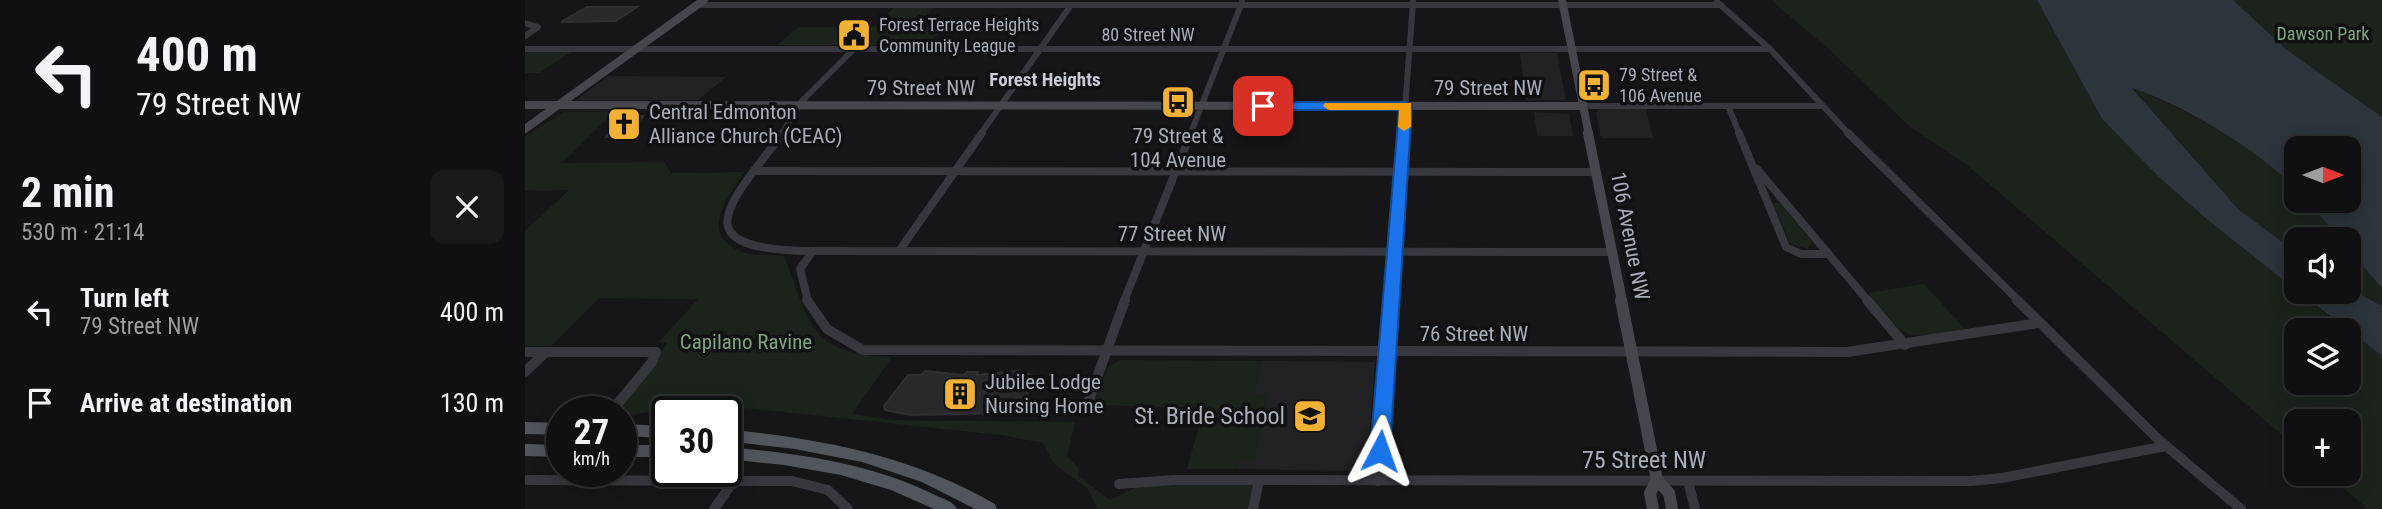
<!DOCTYPE html>
<html lang="en">
<head>
<meta charset="utf-8">
<style>
  :root { --surface:#101012; --page:#19191b; --text:#f1f3f6; --muted:#9c9d9f; --line:#303032 }
  body { margin:0; font-family:"Roboto Condensed",sans-serif; background:var(--page); color:var(--text); height:100vh; display:flex; flex-direction:column; font-size:26px; white-space:nowrap }
  * { box-sizing:border-box; margin:0 }
  p { font-size:23px; color:var(--muted) }
  .icon { flex:none; width:38px; height:38px; fill:none; stroke:currentColor; stroke-width:2; stroke-linecap:round; stroke-linejoin:round }
  .map { position:relative; flex:1; overflow:hidden }
  .side { display:flex; flex-direction:column; background:var(--surface); width:525px }
  .side>* { flex:none }
  .top-card { background:#101012; color:var(--text); overflow:hidden }
  .needle { width:46px; rotate:90deg }
  .tools { position:absolute; left:1759px; top:136px; display:grid; gap:14px }
  .tools a { display:grid; place-items:center; width:77px; height:77px; border-radius:14px; background:var(--surface); box-shadow:0 4px 18px #0003,0 0 0 2px var(--line); font-size:35px }
  .speed { position:absolute; left:21px; top:396px; display:flex; gap:14px; font-size:35px; font-weight:700; text-align:center }
  .speed>* { display:grid; place-content:center; width:91px; height:91px; border-radius:50%; background:var(--surface); box-shadow:0 4px 18px #0003,0 0 0 2px var(--line); line-height:1 }
  .speed small { font-size:18px; font-weight:400 }
  .speed .limit { border:4px solid #111; border-radius:10px; background:#fff; color:#111 }
  .pin { position:absolute; display:grid; place-items:center; width:60px; height:60px; color:#fff; margin:-30px; border-radius:14px; box-shadow:0 4px 10px #0006 }
  .me { position:absolute; width:77px; margin:-38px; rotate:4deg; stroke-linejoin:round; filter:drop-shadow(0 0 5px #0008) }
  .turn { display:flex; align-items:center; gap:24px; height:147px; padding:0 21px; font-size:32px }
  .turn .icon { width:91px; height:91px; stroke-width:2.5 }
  .turn b { display:block; font-size:49px; line-height:60px }
  .round { display:grid; place-items:center; flex:none; width:74px; height:74px; border-radius:14px; background:var(--page) }
  .head { display:flex; align-items:center; justify-content:space-between; height:119px; padding:0 21px }
  h1 { font-size:42px; font-weight:700; line-height:52px }
  ul { padding:0; list-style:none }
  li { display:flex; align-items:center; gap:21px; height:91px; padding:0 21px }
  li div { flex:1 }
  li b { display:block; font-size:26px }
  li em { font-style:normal }
  main { display:flex; flex:1; min-height:0 }
  .map>svg:first-child { display:block }
  .built { fill:#222225 }
  .green { fill:#1c231d }
  .water { fill:#2c353c }
  .building { fill:#29292c; stroke:#303034; stroke-width:2 }
  .lines { fill:none; stroke-linecap:round; stroke-linejoin:round }
  .street-far2 { stroke:#37383d; stroke-width:6 }
  .street-far1 { stroke:#37383d; stroke-width:8 }
  .street { stroke:#37383d; stroke-width:10 }
  .secondary-far2 { stroke:#45474d; stroke-width:8 }
  .secondary-far1 { stroke:#45474d; stroke-width:10 }
  .secondary { stroke:#45474d; stroke-width:12 }
  .primary { fill:#53555c; fill-rule:evenodd }
  .route { fill:#1a73e8; stroke:#114b97; stroke-width:2 }
  .slow { fill:#f59e0b }
  .labels { text-anchor:middle; stroke-width:7; stroke-linejoin:round; paint-order:stroke }
  .far-poi-label { font-size:18px; fill:#a8adb8; stroke:#111113; text-anchor:start }
  .far-park-label { font-size:18px; fill:#7fa381; stroke:#111113 }
  .far-street-label { font-size:18px; fill:#a8adb8; stroke:#111113 }
  .far-neighbourhood-label { font-size:19px; font-weight:bold; fill:#c9ccd4; stroke:#111113 }
  .street-label { font-size:21px; fill:#a8adb8; stroke:#111113 }
  .poi-label { font-size:21px; fill:#a8adb8; stroke:#111113; text-anchor:start }
  .park-label { font-size:21px; fill:#7fa381; stroke:#111113 }
  .near-poi-label { font-size:24px; fill:#a8adb8; stroke:#111113; text-anchor:end }
  .near-street-label { font-size:24px; fill:#a8adb8; stroke:#111113 }
</style>
</head>
<body>
<main>
<section class="side">
<div class="top-card">
<div class="turn"><svg class="icon" aria-label="left" viewBox="0 0 24 24"><path d="M17 20v-9H6M10 6l-5 5 5 5"/></svg><div><b>400 m</b>79 Street NW</div></div>
</div>
<div class="head"><div><h1>2 min</h1><p>530 m · 21:14</p></div><a class="round"><svg class="icon" aria-label="close" viewBox="0 0 24 24"><path d="M6 6l12 12M18 6L6 18"/></svg></a></div>
<ul>
<li><svg class="icon" aria-label="left" viewBox="0 0 24 24"><path d="M17 20v-9H6M10 6l-5 5 5 5"/></svg><div><b>Turn left</b><p>79 Street NW</p></div><em>400 m</em></li>
<li><svg class="icon" aria-label="arrive" viewBox="0 0 24 24"><path d="M6 21V4h12l-3 4 3 4H6"/></svg><div><b>Arrive at destination</b></div><em>130 m</em></li>
</ul>
</section>
<div class="map">
<svg width="1857" height="509" viewBox="0 0 1857 509">
  <rect width="100%" height="100%" fill="#161618"/>
  <g class="built">
    <path d="M 995,53 L 1032,53 L 1041,100 L 1001,100 Z"/>
    <path d="M 83,76 L 201,77 L 173,100 L 51,100 Z"/>
    <path d="M 1076,109 L 1121,109 L 1128,138 L 1076,138 L 1071,113 Z"/>
    <path d="M 1009,112 L 1044,114 L 1048,136 L 1012,136 Z"/>
    <path d="M 736,361 L 850,362 L 842,471 L 712,469 Z"/>
  </g>
  <g class="green">
    <path d="M 1246,0 L 1512,0 L 1577,119 L 1633,176 L 1679,217 L 1823,331 L 1771,331 L 1771,383 L 1824,383 L 1824,331 L 1857,356 L 1857,509 L 1843,509 L 1802,474 L 1824,474 L 1824,422 L 1771,422 L 1771,447 L 1442,165 L 1383,125 L 1306,51 Z"/>
    <path d="M 1708,0 L 1857,0 L 1857,117 L 1762,50 Z"/>
    <path d="M 369,8 L 408,8 L 390,27 L 419,27 L 403,45 L 252,45 L 273,27 L 350,27 Z"/>
    <path d="M 0,51 L 46,52 L 14,73 L 0,73 Z"/>
    <path d="M 1606,86 C 1663,112 1727,143 1771,189 L 1771,201 L 1783,201 L 1815,240 L 1771,240 L 1771,252 L 1714,210 Z"/>
    <path d="M 89,111 L 37,163 L 139,162 L 146,173 L 220,172 C 199,200 171,241 225,254 C 236,256 248,254 259,256 C 286,322 281,354 367,357 L 327,414 L 367,420 L 550,422 L 542,456 L 554,469 L 553,476 L 585,500 L 623,481 L 734,481 L 728,509 L 573,509 L 562,488 L 529,464 L 518,443 L 476,435 L 163,402 L 96,418 L 96,411 L 93,411 L 142,343 L 134,342 L 173,299 L 74,298 L 26,346 L 0,346 L 0,231 L 44,190 L 0,191 L 0,136 L 39,112 Z"/>
    <path d="M 1248,203 L 1255,203 L 1287,242 L 1283,249 L 1265,244 Z"/>
    <path d="M 1824,250 L 1857,288 L 1857,306 L 1824,288 Z"/>
    <path d="M 1399,284 L 1440,329 C 1375,340 1386,343 1343,293 Z"/>
    <path d="M 595,360 L 736,361 L 729,394 L 743,395 L 729,461 L 714,461 L 712,469 L 662,469 L 679,408 L 568,405 L 583,367 Z"/>
  </g>
  <g class="water">
    <path d="M 1512,0 L 1708,0 L 1762,50 L 1857,117 L 1857,288 L 1824,250 L 1824,240 L 1815,240 L 1783,201 L 1824,201 L 1824,149 L 1771,149 L 1771,189 C 1735,151 1657,104 1607,88 L 1714,210 L 1771,252 L 1771,290 L 1679,217 L 1633,176 L 1577,119 Z"/>
    <path d="M 1824,288 L 1857,306 L 1857,356 L 1774,292 L 1824,292 Z"/>
  </g>
  <g class="building">
    <path d="M 62,7 L 112,7 L 91,21 L 36,22 Z"/>
    <path d="M 108,116 L 118,116 L 107,133 L 81,137 L 93,119 Z"/>
    <path d="M 400,371 L 439,375 L 442,372 L 453,372 L 452,375 L 492,371 L 507,375 L 499,409 L 484,413 L 385,415 L 360,410 L 359,406 L 383,375 L 396,375 Z"/>
  </g>
  <g class="lines">
    <g class="street-far2">
      <path d="M 1192,2 L 1245,49 L 1325,135"/>
      <path d="M 173,5 L 1196,5"/>
      <path d="M 0,23 L 13,27 L 0,36"/>
      <path d="M 0,49 L 1245,49"/>
      <path d="M 1058,106 L 1296,106"/>
      <path d="M 1203,106 L 1215,135"/>
      <path d="M 256,135 L 277,101 L 329,49"/>
      <path d="M 455,135 L 546,5"/>
      <path d="M 665,135 L 717,2"/>
      <path d="M 878,135 L 888,2"/>
    </g>
    <g class="street-far1">
      <path d="M 258,133 C 203,205 155,250 288,251 L 1086,252"/>
      <path d="M 1214,133 L 1261,247 L 1276,254 L 1303,254"/>
      <path d="M 1323,133 L 1494,301"/>
      <path d="M 1232,169 L 1343,301"/>
      <path d="M 229,171 L 1070,172"/>
      <path d="M 374,251 L 457,133"/>
      <path d="M 283,301 L 275,269 L 288,251"/>
      <path d="M 599,301 L 666,133"/>
      <path d="M 866,301 L 878,133"/>
    </g>
    <g class="street">
      <path d="M 282,300 L 302,329 L 338,350 L 1322,352 L 1514,323"/>
      <path d="M 1342,300 L 1380,345"/>
      <path d="M 1492,300 L 1633,439 L 1716,509"/>
      <path d="M 0,352 L 131,352 L 127,362 L 90,407 L 83,411"/>
      <path d="M 0,372 L 21,352"/>
      <path d="M 560,411 L 600,300"/>
      <path d="M 0,480 L 267,481 L 303,490 L 323,509"/>
      <path d="M 853,481 L 866,300"/>
      <path d="M 1163,481 L 1170,509"/>
      <path d="M 594,484 L 649,480 L 1446,481 L 1477,478 L 1641,446"/>
      <path d="M 189,509 L 210,479"/>
      <path d="M 728,509 L 734,481"/>
    </g>
    <g class="secondary-far2">
      <path d="M 1037,0 L 1064,135"/>
      <path d="M 0,105 L 1058,106"/>
      <path d="M 0,129 L 179,0"/>
    </g>
    <path class="secondary-far1" d="M 1063,133 L 1097,301"/>
    <g class="secondary">
      <path d="M 1096,300 L 1132,480 L 1144,493 L 1147,509"/>
      <path d="M 1128,509 L 1125,493 L 1132,480"/>
    </g>
    <g class="primary">
      <path d="M 0,422 L 37,423 L 37,435 L 0,434 Z"/>
      <path d="M 96,424 L 142,426 L 142,438 L 96,436 Z"/>
      <path d="M 201,429 C 300,440 382,454 470,504 L 472,509 L 450,509 L 397,482 L 337,462 L 270,449 L 201,441 Z"/>
      <path d="M 0,444 L 37,445 L 37,457 L 0,456 Z"/>
      <rect x="96" y="445" width="46" height="12"/>
      <path d="M 201,447 C 272,453 346,463 410,495 C 418,499 428,501 432,509 L 409,509 L 366,490 L 316,475 L 259,465 L 201,459 Z"/>
    </g>
  </g>
  <path class="route" d="M 881,102 L 887,106 L 865,451 L 862,456 L 848,456 L 845,451 L 874,110 L 738,110 L 732,106 L 738,102 Z"/>
  <path class="slow" d="M 800,103 L 886,103 L 886,127 L 879,131 L 873,127 L 874,110 L 804,110 L 798,106 Z"/>
  <defs>
    <g id="civic-square" transform="scale(1.75)"><rect x="-9" y="-9" width="18" height="18" rx="4" fill="#f2b134" stroke="#111113"/><path d="M-.6-6.5H3V-4.5H.6V-3L4-1V1h2V6H-6V1h2V-1L-.6-3ZM-1.2 2.5V6h2.4V2.5Z" fill="#111"/></g>
    <g id="bus-square" transform="scale(1.75)"><rect x="-9" y="-9" width="18" height="18" rx="4" fill="#f2b134" stroke="#111113"/><path d="M-5-6H5V4H4V6H2V4H-2V6H-4V4H-5ZM-3.5-4V0h7V-4ZM-3.5 1.2v1.5H-2V1.2ZM2 1.2v1.5H3.5V1.2Z" fill="#111"/></g>
    <g id="church-square" transform="scale(1.75)"><rect x="-9" y="-9" width="18" height="18" rx="4" fill="#f2b134" stroke="#111113"/><path d="M-1.2-6h2.4v3.5h3.3v2.4h-3.3V6h-2.4V-.1h-3.3v-2.4h3.3Z" fill="#111"/></g>
    <g id="building-square" transform="scale(1.75)"><rect x="-9" y="-9" width="18" height="18" rx="4" fill="#f2b134" stroke="#111113"/><path d="M-4-6H4V6H1V3H-1V6H-4ZM-2.5-4.3h1.7v1.8h-1.7ZM.8-4.3h1.7v1.8H.8ZM-2.5-1h1.7V.8h-1.7ZM.8-1h1.7V.8H.8Z" fill="#111"/></g>
    <g id="school-square" transform="scale(1.75)"><rect x="-9" y="-9" width="18" height="18" rx="4" fill="#f2b134" stroke="#111113"/><path d="M0-5L7-2L0 1L-7-2ZM-4 1L0 2.5L4 1V4Q0 6-4 4Z" fill="#111"/></g>
  </defs>
  <g fill-rule="evenodd">
    <use href="#civic-square" x="329" y="35"/>
    <use href="#bus-square" x="1069" y="85"/>
    <use href="#bus-square" x="653" y="102"/>
    <use href="#church-square" x="99" y="124"/>
    <use href="#building-square" x="435" y="394"/>
    <use href="#school-square" x="785" y="416"/>
  </g>
  <g class="labels">
    <g class="far-poi-label">
      <text x="354" y="31">Forest Terrace Heights<tspan x="354" dy="21">Community League</tspan></text>
      <text x="1094" y="81">79 Street &amp;<tspan x="1094" dy="21">106 Avenue</tspan></text>
    </g>
    <g class="far-park-label">
      <text x="1798" y="40">Dawson Park</text>
    </g>
    <g class="far-street-label">
      <text x="623" y="41">80 Street NW</text>
    </g>
    <g class="far-neighbourhood-label">
      <text x="520" y="86">Forest Heights</text>
    </g>
    <g class="street-label">
      <text x="396" y="95">79 Street NW</text>
      <text x="963" y="95">79 Street NW</text>
      <text x="647" y="241">77 Street NW</text>
      <text transform="translate(1105 236) rotate(79)" y="7">106 Avenue NW</text>
      <text x="949" y="341">76 Street NW</text>
    </g>
    <g class="poi-label">
      <text x="124" y="119">Central Edmonton<tspan x="124" dy="24">Alliance Church (CEAC)</tspan></text>
      <text x="653" y="143" text-anchor="middle">79 Street &amp;<tspan x="653" dy="24">104 Avenue</tspan></text>
      <text x="460" y="389">Jubilee Lodge<tspan x="460" dy="24">Nursing Home</tspan></text>
    </g>
    <g class="park-label">
      <text x="221" y="349">Capilano Ravine</text>
    </g>
    <g class="near-poi-label">
      <text x="760" y="424">St. Bride School</text>
    </g>
    <g class="near-street-label">
      <text x="1119" y="468">75 Street NW</text>
    </g>
  </g>
</svg>
<div class="tools">
<a><svg class="needle" viewBox="-14 -14 28 28"><path d="M0-13l5 13h-10z" fill="#e53935"/><path d="M0 13l5-13h-10z" fill="#9c9d9f"/></svg></a>
<a><svg class="icon" aria-label="sound" viewBox="0 0 24 24"><path d="M4 9h4l5-4v14l-5-4H4zM17 9q2 3 0 6"/></svg></a>
<a><svg class="icon" aria-label="layers" viewBox="0 0 24 24"><path d="M12 4l9 5-9 5-9-5zM3 14l9 5 9-5"/></svg></a>
<a>+</a>
</div>
<div class="speed"><div>27<small>km/h</small></div><div class="limit">30</div></div>
<div class="pin" style="left:738px;top:106px;background:#d93025"><svg class="icon" aria-label="arrive" viewBox="0 0 24 24"><path d="M6 21V4h12l-3 4 3 4H6"/></svg></div>
<svg class="me" style="left:855px;top:451px" viewBox="-20 -20 40 40"><path d="M0-17L14 15 0 8-14 15z" fill="#1a73e8" stroke="#fff" stroke-width="4"/></svg>
</div>
</main>
</body>
</html>
